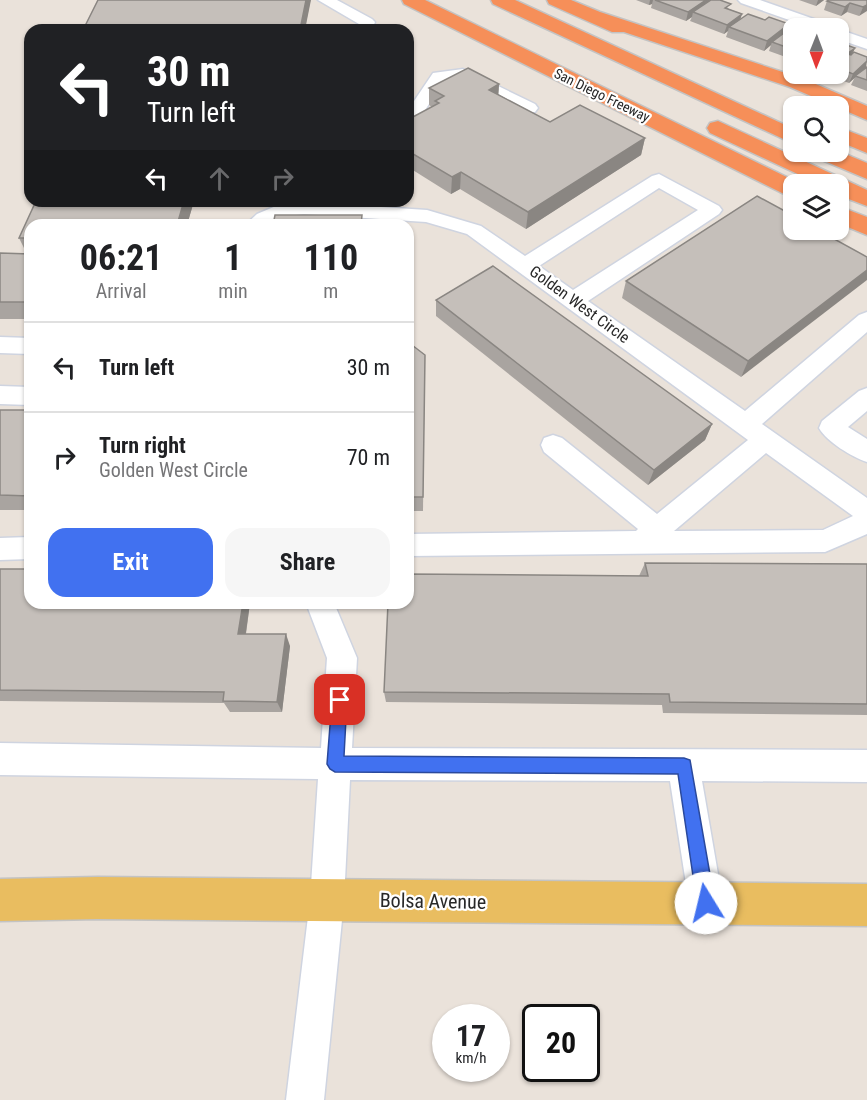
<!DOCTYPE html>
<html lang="en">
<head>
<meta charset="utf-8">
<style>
  :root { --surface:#fff; --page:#f6f6f6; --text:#202124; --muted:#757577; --line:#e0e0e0; --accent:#4171f0 }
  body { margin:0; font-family:"Roboto Condensed",sans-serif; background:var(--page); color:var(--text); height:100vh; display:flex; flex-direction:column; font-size:22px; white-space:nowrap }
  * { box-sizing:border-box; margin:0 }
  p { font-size:20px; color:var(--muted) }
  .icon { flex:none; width:33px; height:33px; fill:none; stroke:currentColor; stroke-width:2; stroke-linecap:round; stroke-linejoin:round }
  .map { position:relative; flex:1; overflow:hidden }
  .drawer { position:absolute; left:24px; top:219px; width:390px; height:390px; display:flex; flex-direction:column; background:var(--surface); border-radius:18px; box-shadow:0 2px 4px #0004 }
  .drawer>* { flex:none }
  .banner { position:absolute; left:24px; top:24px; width:390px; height:183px; border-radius:18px; box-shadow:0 2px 4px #0004; background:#202124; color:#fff; overflow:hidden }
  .needle { width:39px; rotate:181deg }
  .tools { position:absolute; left:783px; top:18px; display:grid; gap:12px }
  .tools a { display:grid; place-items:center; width:66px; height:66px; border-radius:12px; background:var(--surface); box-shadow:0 2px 4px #0004; font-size:30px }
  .speed { position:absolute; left:432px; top:1004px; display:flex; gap:12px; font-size:30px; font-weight:700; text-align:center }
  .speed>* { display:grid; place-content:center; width:78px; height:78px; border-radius:50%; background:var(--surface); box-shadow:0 2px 4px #0004; line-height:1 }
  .speed small { font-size:15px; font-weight:400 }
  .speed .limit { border:3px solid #111; border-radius:9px; background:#fff; color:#111 }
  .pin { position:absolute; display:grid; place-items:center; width:51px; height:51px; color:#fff; margin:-26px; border-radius:12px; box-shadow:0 3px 9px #0006 }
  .me { position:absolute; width:66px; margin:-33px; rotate:351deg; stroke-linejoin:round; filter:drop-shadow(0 0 4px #0008) }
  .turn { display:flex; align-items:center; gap:21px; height:126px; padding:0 24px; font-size:27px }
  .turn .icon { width:78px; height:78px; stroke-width:2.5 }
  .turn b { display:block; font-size:42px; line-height:51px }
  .lanes { display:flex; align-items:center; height:57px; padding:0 24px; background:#0003; justify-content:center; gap:30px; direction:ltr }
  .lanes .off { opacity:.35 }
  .eta { display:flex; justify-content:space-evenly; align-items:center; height:102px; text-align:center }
  .eta b { font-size:36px; font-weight:700; line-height:42px }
  .button { display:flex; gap:12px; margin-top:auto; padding:12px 24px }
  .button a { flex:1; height:69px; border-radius:18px; background:var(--accent); color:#fff; font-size:24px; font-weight:700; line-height:69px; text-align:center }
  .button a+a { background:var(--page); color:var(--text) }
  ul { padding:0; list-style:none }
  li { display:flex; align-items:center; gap:18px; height:90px; padding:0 24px; border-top:2px solid var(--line) }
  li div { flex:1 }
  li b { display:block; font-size:22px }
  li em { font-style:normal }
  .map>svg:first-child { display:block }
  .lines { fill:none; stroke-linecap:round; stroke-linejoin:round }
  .minor-casing { stroke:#cfd4e0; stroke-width:3 }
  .major-casing { stroke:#c3c3c3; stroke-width:3 }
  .highway-casing { stroke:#c3c3c3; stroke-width:3 }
  .minor { fill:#fff; fill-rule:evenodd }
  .major { fill:#e9bd60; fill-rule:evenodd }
  .highway { fill:#f68f59; fill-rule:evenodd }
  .wall { fill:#a9a4a0 }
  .shaded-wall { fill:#8a8682 }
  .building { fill:#c5bfba; stroke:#8a8682; stroke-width:1.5 }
  .route { fill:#4171f0; stroke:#2a499c; stroke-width:1.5 }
  .labels { text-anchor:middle; stroke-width:4.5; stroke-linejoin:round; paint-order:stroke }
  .far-street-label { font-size:14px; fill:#282828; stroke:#fff }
  .street-label { font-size:16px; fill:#282828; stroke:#fff }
  .near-street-label { font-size:20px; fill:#282828; stroke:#fff }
</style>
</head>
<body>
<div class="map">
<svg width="867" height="1100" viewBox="0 0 867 1100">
  <rect width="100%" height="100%" fill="#eae2da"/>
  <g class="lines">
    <g class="minor-casing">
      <g id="minor">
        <path d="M 318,0 L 337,0 L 372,19 L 375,22 L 372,30 L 356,30 L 359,24 Z"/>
        <path d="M 738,0 L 760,0 L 831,25 L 833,28 L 812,28 L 741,3 Z"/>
        <path d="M 838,29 L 867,39 L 867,49 L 838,39 Z"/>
        <path d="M 463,69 L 535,104 L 538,108 L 535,112 L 523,112 L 461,79 L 444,81 L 414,127 L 408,128 L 408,110 L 433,73 Z"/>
        <path d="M 659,174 L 719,206 L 722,210 L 719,214 L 588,301 L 745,411 L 859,315 L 867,312 L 867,332 L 762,424 L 867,498 L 867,534 L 825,552 L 408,556 L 408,534 L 636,531 L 638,529 L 544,452 L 541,445 L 544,438 L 553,435 L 562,438 L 657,514 L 748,440 L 467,234 L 426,222 L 304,214 L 287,216 L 268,225 L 245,225 L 257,214 L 276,206 L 304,202 L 427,210 L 481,226 L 525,256 L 652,176 ZM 659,188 L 698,210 L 573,290 L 539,266 ZM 766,453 L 853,516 L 823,530 L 674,531 Z"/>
        <path d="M 0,337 L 30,338 L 30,354 L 0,353 Z"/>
        <path d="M 0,386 L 30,387 L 30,405 L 0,404 Z"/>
        <path d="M 867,388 L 867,411 L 848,427 L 867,439 L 867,462 C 852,457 827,442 819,428 L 822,421 L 859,391 Z"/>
        <path d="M 30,537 L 30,559 L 0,560 L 0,538 Z"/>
        <path d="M 306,603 L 334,603 L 357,658 L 352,748 L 867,750 L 867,782 L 702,781 L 723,903 L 718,915 L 706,920 L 694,915 L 689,903 L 670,781 L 350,780 L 344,900 L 324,1100 L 286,1100 L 310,900 L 318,779 L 0,775 L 0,743 L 321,748 L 327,658 Z"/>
      </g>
    </g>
    <g class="major-casing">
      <path id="major" d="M 98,877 L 867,884 L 867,926 L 98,919 L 0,921 L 0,879 Z"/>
    </g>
    <g class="highway-casing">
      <g id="highway">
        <path d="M 402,0 L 425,0 L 801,184 L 794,184 L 794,197 L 786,195 L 404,4 Z"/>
        <path d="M 491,0 L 515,0 L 794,129 L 794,144 L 493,4 Z"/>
        <path d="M 547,0 L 571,0 L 600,12 L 804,79 L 867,106 L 867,120 L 790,87 L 624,32 L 612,32 L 549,4 Z"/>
        <path d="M 718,121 L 867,190 L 867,206 L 838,195 L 838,184 L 819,184 L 710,133 L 707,128 L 710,123 Z"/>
        <path d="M 838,127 L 867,138 L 867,153 L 838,141 Z"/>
        <path d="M 838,151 L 867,163 L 867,179 L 815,157 L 812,152 Z"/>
        <path d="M 838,206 L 867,217 L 867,235 L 838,223 Z"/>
      </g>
    </g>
    <use href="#minor" class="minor"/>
    <use href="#major" class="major"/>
    <use href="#highway" class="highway"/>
  </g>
  <g class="wall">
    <path d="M 636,0 L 720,0 L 729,9 L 742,14 L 740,19 L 765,20 L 789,24 L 787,31 L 794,33 L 794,60 L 769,51 L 771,45 L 764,51 L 726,37 L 728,31 L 724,34 L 690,21 L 692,17 L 686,21 L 651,8 L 652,4 L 649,5 Z"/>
    <path d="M 799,0 L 824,0 L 816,6 Z"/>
    <path d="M 867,0 L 859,16 L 847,12 L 841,16 L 824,10 L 827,1 Z"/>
    <path d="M 838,42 L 855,48 L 852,54 L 866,67 L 867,67 L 867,91 L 851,85 L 855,77 L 849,83 L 824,74 L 838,74 Z"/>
    <path d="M 499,84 L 498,94 L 550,122 L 645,138 L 641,155 L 526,229 L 460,189 L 451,194 L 408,167 L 408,125 L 432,107 L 429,105 L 429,88 Z"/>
    <path d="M 36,201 L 194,201 L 187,225 L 30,225 L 30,319 L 0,319 L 0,253 L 27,254 L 19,238 Z"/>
    <path d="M 818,230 L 741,377 L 622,298 L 626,281 Z"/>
    <path d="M 436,300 L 712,424 L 705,440 L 648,485 L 436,316 Z"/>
    <path d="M 408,342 L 425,355 L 423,511 L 408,511 Z"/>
    <rect x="0" y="410" width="30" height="100"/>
    <path d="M 645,563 L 867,564 L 867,715 L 663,713 L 662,705 L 386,702 L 384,692 L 639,576 Z"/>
    <path d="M 0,569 L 30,603 L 250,603 L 246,634 L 290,646 L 282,712 L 230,712 L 224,703 L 0,701 Z"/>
  </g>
  <g class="shaded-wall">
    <path d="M 306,0 L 311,0 L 305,30 L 300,30 Z"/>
    <path d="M 650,0 L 653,0 L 652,4 L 649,5 Z"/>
    <path d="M 706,0 L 711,0 L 693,12 L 692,17 L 686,21 L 688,12 Z"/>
    <path d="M 818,0 L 824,0 L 816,6 Z"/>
    <path d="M 850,3 L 847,12 L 841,16 L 845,7 Z"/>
    <path d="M 867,5 L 867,11 L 859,16 L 863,7 Z"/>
    <path d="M 742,14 L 739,23 L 729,27 L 728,31 L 724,34 L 727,25 Z"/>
    <path d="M 789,24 L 786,33 L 772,42 L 771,45 L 764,51 L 767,41 Z"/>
    <path d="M 855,48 L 851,57 L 847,54 Z"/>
    <path d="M 867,61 L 866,68 L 849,83 L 853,74 Z"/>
    <path d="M 499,84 L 498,102 L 489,90 Z"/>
    <path d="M 645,138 L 641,155 L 526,229 L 528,212 Z"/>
    <path d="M 461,172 L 460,189 L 451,194 L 452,177 Z"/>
    <path d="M 184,201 L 194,201 L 187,225 L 177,225 Z"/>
    <path d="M 867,270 L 867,280 L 741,377 L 748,361 Z"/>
    <path d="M 712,424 L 705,440 L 648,485 L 654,470 Z"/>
    <path d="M 243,603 L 250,603 L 244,646 L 238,634 Z"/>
    <path d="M 286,634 L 290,646 L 282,712 L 277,702 Z"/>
  </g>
  <g class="building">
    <path d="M 98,0 L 306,0 L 300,30 L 83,30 Z"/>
    <path d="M 655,0 L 706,0 L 688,12 Z"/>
    <path d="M 711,0 L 720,0 L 731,4 L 725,8 L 742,14 L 727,25 L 693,12 Z"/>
    <path d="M 829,0 L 867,0 L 867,5 L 863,7 L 850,3 L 845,7 L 827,1 Z"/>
    <path d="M 748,14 L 765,20 L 769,17 L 789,24 L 767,41 L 729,27 Z"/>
    <path d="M 788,30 L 794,33 L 794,50 L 772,42 Z"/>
    <path d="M 838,42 L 855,48 L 847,54 L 851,55 L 854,52 L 867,57 L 867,61 L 853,74 L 838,68 Z"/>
    <path d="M 867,67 L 867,80 L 855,76 Z"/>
    <path d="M 468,68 L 499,84 L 489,90 L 550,122 L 580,105 L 645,138 L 528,212 L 461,172 L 452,177 L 408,151 L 408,125 L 409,119 L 439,103 L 435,101 L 444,96 L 429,88 Z"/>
    <path d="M 757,196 L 794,216 L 794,230 L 818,230 L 867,257 L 867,270 L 748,361 L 626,281 Z"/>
    <path d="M 36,201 L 184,201 L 177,225 L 30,225 L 30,238 L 19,238 Z"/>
    <path d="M 275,215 L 362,215 L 361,225 L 273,225 Z"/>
    <path d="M 0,253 L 30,254 L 30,302 L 0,302 Z"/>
    <path d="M 493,266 L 712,424 L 654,470 L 436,300 Z"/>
    <path d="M 408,342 L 425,355 L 423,497 L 408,497 Z"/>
    <path d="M 0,410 L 30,410 L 30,496 L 0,495 Z"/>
    <path d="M 645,563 L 867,564 L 867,704 L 670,702 L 669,694 L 384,692 L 388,603 L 408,603 L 408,574 L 648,576 Z"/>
    <path d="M 0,569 L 30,569 L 30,603 L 243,603 L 238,634 L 286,634 L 277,702 L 223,701 L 224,692 L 0,690 Z"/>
  </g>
  <path class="route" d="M 340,693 L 345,695 L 347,700 L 344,756 L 684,758 L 690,760 L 715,903 L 712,909 L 706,912 L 700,909 L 697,903 L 678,774 L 335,772 L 330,769 L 327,764 L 332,700 L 334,695 Z"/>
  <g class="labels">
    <g class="far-street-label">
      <text transform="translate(602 95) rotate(26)" y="5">San Diego Freeway</text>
    </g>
    <g class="street-label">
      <text transform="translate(580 304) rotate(36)" y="6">Golden West Circle</text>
    </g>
    <g class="near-street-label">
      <text transform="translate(433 901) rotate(1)" y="7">Bolsa Avenue</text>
    </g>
  </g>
</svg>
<div class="tools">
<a><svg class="needle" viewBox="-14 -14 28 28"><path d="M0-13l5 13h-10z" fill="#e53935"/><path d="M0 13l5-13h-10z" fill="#757577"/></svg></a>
<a><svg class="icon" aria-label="search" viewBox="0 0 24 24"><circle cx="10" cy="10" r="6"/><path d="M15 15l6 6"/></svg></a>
<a><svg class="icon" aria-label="layers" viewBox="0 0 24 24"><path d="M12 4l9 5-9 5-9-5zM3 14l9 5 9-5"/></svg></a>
</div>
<div class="speed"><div>17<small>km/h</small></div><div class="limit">20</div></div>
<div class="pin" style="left:340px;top:700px;background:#d93025"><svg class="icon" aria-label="arrive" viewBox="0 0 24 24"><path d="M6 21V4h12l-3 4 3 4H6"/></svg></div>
<svg class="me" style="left:706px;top:903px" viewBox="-20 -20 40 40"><circle r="19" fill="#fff"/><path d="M0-13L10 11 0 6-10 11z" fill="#4171f0"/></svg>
<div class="banner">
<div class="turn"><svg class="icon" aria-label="left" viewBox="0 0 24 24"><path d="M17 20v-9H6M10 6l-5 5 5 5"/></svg><div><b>30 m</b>Turn left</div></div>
<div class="lanes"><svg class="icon" aria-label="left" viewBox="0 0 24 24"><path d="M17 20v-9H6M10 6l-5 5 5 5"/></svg><svg class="icon off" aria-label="ahead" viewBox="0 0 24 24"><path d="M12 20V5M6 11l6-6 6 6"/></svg><svg class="icon off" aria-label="right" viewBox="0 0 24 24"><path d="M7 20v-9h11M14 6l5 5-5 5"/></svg></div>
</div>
<section class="drawer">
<div class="eta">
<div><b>06:21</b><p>Arrival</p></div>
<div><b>1</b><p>min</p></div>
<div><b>110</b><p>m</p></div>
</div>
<ul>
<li><svg class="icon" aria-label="left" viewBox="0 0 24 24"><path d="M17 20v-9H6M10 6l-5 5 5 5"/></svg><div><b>Turn left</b></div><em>30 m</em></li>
<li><svg class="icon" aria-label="right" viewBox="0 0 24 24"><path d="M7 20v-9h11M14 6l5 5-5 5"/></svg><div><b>Turn right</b><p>Golden West Circle</p></div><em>70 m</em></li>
</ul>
<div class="button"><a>Exit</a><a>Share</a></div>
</section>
</div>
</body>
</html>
